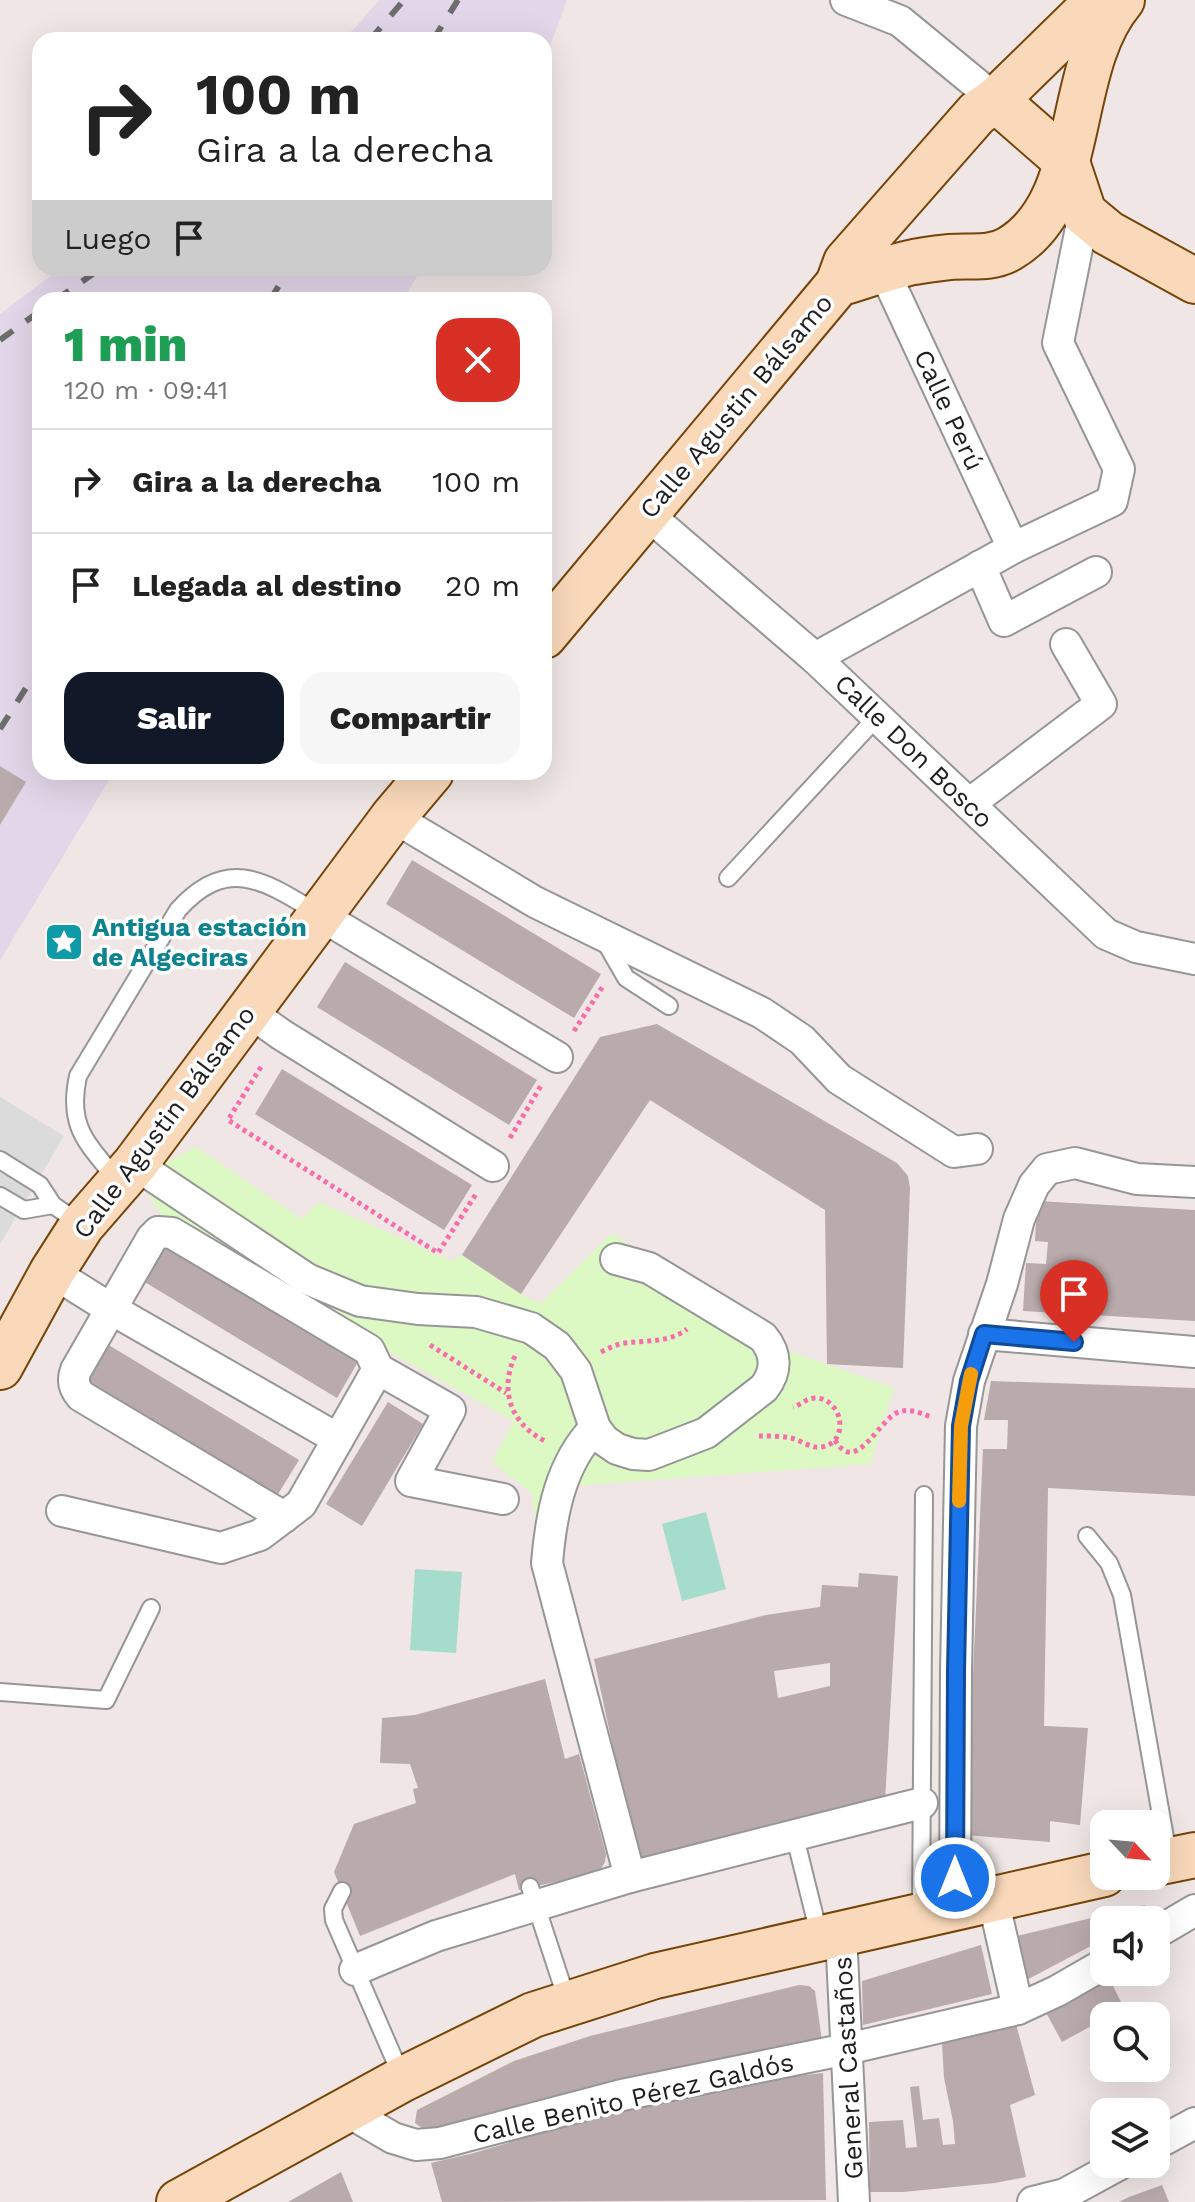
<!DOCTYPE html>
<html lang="es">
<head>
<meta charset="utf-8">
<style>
  :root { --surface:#fff; --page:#f6f6f6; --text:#222; --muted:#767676; --line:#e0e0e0; --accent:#111827 }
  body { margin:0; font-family:"Work Sans",sans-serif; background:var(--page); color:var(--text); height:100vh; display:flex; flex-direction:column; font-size:30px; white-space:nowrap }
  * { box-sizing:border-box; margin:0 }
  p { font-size:26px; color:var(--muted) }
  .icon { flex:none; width:44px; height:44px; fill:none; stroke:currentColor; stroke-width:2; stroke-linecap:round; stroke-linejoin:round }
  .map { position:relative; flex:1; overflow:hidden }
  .drawer { position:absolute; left:32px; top:292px; width:520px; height:488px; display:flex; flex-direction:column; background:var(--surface); border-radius:24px; box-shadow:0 8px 32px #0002 }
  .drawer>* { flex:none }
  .guide { position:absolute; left:32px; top:32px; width:520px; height:244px; border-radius:24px; box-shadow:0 8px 32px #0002; background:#fff; color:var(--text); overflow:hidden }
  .needle { width:52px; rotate:116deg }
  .fabs { position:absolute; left:1090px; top:1810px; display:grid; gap:16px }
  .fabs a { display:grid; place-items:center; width:80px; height:80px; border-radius:16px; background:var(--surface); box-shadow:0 8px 32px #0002; font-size:40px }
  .pin { position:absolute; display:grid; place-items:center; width:68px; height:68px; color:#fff; margin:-82px -34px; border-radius:50% 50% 50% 0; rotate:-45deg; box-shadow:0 0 8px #0007 }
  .pin .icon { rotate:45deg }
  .me { position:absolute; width:88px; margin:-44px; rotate:0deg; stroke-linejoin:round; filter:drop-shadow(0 0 6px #0008) }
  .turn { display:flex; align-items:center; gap:28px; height:168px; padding:0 32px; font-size:36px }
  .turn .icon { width:104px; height:104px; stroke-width:2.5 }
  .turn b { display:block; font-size:56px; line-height:68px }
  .then { display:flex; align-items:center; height:76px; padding:0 32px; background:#0003; gap:16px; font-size:30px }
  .round { display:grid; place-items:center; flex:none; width:84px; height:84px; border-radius:24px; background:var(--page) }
  .headline { display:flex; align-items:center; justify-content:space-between; height:136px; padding:0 32px }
  h1 { font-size:48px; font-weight:800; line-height:60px; color:#1e9e55 }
  .cta { display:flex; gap:16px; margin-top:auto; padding:16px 32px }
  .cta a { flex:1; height:92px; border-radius:24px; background:var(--accent); color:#fff; font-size:32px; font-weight:800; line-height:92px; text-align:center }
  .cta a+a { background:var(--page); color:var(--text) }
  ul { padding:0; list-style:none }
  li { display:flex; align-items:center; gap:24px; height:104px; padding:0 32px; border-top:2px solid var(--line) }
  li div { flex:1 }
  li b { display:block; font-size:30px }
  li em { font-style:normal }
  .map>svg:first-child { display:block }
  .industrial { fill:#e2d7e8 }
  .park { fill:#dcf9c3 }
  .parking { fill:#dbdbdb }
  .water { fill:#a6dccb }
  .building { fill:#b9aaac; fill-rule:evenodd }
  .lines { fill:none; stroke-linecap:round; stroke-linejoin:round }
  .lane-casing { stroke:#969696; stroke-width:20 }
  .street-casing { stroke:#969696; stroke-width:34 }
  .secondary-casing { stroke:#754406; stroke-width:48 }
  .path { stroke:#f86eac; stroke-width:5; stroke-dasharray:4 4; stroke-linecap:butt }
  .lane { stroke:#fff; stroke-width:16 }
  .street { stroke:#fff; stroke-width:30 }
  .secondary { stroke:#f9d9ba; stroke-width:44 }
  .rail { stroke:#6d6d6d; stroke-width:6; stroke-dasharray:16 16; stroke-linecap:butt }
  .route-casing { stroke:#114b97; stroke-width:20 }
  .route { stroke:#1a73e8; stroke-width:14 }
  .slow { stroke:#f59e0b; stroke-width:14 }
  .labels { text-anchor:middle; stroke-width:7; stroke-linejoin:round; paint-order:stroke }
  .street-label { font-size:26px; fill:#1f1f1f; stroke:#fff }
  .culture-label { font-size:26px; font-weight:bold; fill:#0d838f; stroke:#fff; text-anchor:start }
</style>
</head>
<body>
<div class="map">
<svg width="1195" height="2202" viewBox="0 0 1195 2202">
  <rect width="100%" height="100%" fill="#efe6e5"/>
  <g class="industrial">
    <path d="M 379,0 L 567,0 L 544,62 L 544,40 L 341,40 L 355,28 Z"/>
    <path d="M 61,268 L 422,268 L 403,300 L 40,300 L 40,772 L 114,772 L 0,960 L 0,314 Z"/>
  </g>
  <path class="park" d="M 196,1147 L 302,1219 L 319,1202 L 452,1261 L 462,1255 L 521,1294 L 540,1304 L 612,1233 L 789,1351 L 894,1388 L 870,1464 L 573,1486 L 563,1520 L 536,1528 L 532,1493 L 492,1462 L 514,1421 L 379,1346 L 161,1215 L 138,1176 Z"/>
  <path class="parking" d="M 0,1097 L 64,1136 L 0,1244 Z"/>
  <g class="water">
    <path d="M 706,1512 L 726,1589 L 682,1601 L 662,1524 Z"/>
    <path d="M 415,1569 L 462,1572 L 456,1653 L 410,1650 Z"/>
  </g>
  <g class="building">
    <path d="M 0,766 L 26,782 L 0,825 Z"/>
    <path d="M 412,860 L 601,974 L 574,1018 L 386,904 Z"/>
    <path d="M 345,962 L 537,1080 L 509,1125 L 317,1007 Z"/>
    <path d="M 657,1024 L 897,1163 L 908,1176 L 910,1188 L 903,1368 L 827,1364 L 825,1210 L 650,1100 L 521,1294 L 462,1255 L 600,1037 Z"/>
    <path d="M 282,1069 L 472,1185 L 444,1230 L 255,1114 Z"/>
    <path d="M 1037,1201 L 1195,1210 L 1195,1321 L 1023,1311 L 1026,1263 L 1046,1264 L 1048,1242 L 1035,1241 Z"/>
    <path d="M 166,1243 L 359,1360 L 337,1398 L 143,1281 Z"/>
    <path d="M 107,1344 L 299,1460 L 275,1499 L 83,1384 Z"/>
    <path d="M 991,1381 L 1195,1388 L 1195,1496 L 1048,1488 L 1044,1726 L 1088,1728 L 1080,1825 L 1050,1821 L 1050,1842 L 966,1835 L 983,1449 L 1007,1449 L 1008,1420 L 984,1420 Z"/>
    <path d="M 388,1402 L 423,1424 L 362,1526 L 326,1504 Z"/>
    <path d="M 859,1573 L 898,1576 L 885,1801 L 638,1860 L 601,1746 L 612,1743 L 594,1659 L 766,1615 L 820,1607 L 822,1585 L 858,1587 ZM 830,1663 L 830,1686 L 778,1698 L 774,1671 Z"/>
    <path d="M 545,1679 L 565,1759 L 579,1754 L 606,1854 L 605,1862 L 599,1872 L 519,1890 L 515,1874 L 360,1936 L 334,1872 L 354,1824 L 416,1803 L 413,1789 L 418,1788 L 410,1764 L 380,1763 L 382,1718 L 415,1715 Z"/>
    <path d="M 1145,1905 L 1144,1918 L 1140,1920 L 1104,1920 L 1104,1939 L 1021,1983 L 1009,1938 Z"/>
    <path d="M 981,1945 L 992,1994 L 863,2025 L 862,1981 Z"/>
    <path d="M 1108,1976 L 1128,2016 L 1104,2016 L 1104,2055 L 1095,2042 L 1102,2036 L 1095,2024 L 1062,2042 L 1043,2007 Z"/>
    <path d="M 799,1985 L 809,1986 L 815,1991 L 822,2041 L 604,2083 L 425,2130 L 415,2123 L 417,2110 L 514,2061 L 590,2036 Z"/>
    <path d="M 1016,2024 L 1035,2095 L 1010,2105 L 1026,2177 L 995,2183 L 903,2192 L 870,2192 L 869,2122 L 903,2120 L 906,2148 L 917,2147 L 910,2087 L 919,2086 L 923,2120 L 939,2118 L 943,2145 L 955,2144 L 953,2121 L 944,2078 L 942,2043 Z"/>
    <path d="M 823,2073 L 826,2200 L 442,2202 L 431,2163 L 474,2153 L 571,2124 L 736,2083 Z"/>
    <path d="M 341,2172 L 353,2202 L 288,2202 Z"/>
    <path d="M 1162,2185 L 1169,2202 L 1119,2202 L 1129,2197 Z"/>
  </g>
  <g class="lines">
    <g class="lane-casing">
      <g id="lane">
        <path d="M 728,878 L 878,716"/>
        <path d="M 603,938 L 626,978 L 669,1006"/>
        <path d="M 0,1160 L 40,1185 L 53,1205 L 81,1224"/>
        <path d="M 117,1180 C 87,1143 67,1127 78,1076 L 178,910 C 228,854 266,882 319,914"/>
        <path d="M 0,1196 L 24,1210 L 53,1205"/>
        <path d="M 1087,1536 L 1109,1563 L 1122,1595 L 1169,1860"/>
        <path d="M 0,1692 L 106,1700 L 151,1608"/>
        <path d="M 793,1829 L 820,1938"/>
        <path d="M 530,1887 L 568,2003"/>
        <path d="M 342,1891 L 333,1909 L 334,1920 L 402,2077"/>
        <path d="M 921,1913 L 924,1495"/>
      </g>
    </g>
    <g class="street-casing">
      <g id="street">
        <path d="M 846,0 L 900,21 L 996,100"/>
        <path d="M 646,513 L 815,658 L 1106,934 L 1136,947 L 1195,959"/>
        <path d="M 1013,548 L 1112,501 L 1119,469 L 1058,343 L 1084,213"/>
        <path d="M 980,566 L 1004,621 L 1096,572"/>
        <path d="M 815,658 L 1013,548 L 884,271"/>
        <path d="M 969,804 L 1101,704 L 1066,644"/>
        <path d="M 393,817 L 535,902 L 762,1013 L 802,1040 L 839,1079 L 954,1152 L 977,1149"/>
        <path d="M 320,915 L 557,1057"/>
        <path d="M 248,1011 L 282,1035 L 493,1166"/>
        <path d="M 135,1164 L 307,1279 L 360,1301 L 418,1309 L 476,1312 L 531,1328 L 557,1346 L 576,1371 L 595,1428 L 604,1440 L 617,1449 L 633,1454 L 649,1455 L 706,1433 L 764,1388 C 777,1371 777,1354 763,1337 L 649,1268 L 616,1259"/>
        <path d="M 52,1272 L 111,1309 L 338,1439"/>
        <path d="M 984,1334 L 1195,1352"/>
        <path d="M 595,1428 C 560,1464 551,1515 547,1563 L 630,1877"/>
        <path d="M 62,1511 L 221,1548 L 260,1535 L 301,1504 L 378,1369 L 450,1410 L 411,1481 L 503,1499"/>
        <path d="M 284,1517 L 81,1396 C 74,1388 72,1380 76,1370 L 152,1238 L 158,1232 L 172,1233 L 369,1350 L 378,1369"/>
        <path d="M 993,1899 L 1018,2009"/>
        <path d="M 955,1908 L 956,1671 L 961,1426 L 969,1381 L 1002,1284 L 1019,1219 L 1034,1185 L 1047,1169 L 1075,1163 L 1137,1179 L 1195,1182"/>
        <path d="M 1156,1933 L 1195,1910"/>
        <path d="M 841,1934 L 854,2202"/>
        <path d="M 355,1970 L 436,1936 L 630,1877 L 922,1803"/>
        <path d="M 345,2110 L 393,2138 L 416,2145 L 440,2143 L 622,2095 L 847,2049 L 1018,2009 L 1057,1991 L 1104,1964"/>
        <path d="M 1156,2144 L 1195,2123"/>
        <path d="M 1033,2202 L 1065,2194 L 1120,2164"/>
      </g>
    </g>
    <g class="secondary-casing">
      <g id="secondary">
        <path d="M 996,100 L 1067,162 L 1084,213 L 1108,233 L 1195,281"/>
        <path d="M 838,284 L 846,262 L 977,113 L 996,100 L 1084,14 L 1095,0"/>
        <path d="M 544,636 L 838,284 C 863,277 888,267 914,262 C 926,260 938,258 950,257 C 971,255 989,260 1009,249 C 1090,202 1063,70 1122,0"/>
        <path d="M 0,1367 L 52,1272 L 82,1225 L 135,1164 L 393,817 L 431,772"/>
        <path d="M 1156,1863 L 1195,1855"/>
        <path d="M 179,2202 L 403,2079 L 533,2015 L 655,1976 L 1104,1874"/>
      </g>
    </g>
    <g class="path">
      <path d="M 574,1031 L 603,986"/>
      <path d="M 261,1067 L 228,1120 L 438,1253 L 476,1194"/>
      <path d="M 510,1138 L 542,1084"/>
      <path d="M 430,1345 L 506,1393"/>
      <path d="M 601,1352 C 609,1348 617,1344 625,1343 C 647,1340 669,1343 687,1329"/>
      <path d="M 515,1356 C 499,1391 511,1424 545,1441"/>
      <path d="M 759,1436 C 769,1436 781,1436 791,1438 C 801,1440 811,1449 822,1447 C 850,1442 843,1399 816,1398 C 806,1398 801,1405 793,1407"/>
      <path d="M 835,1440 C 856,1477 879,1418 899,1412 C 910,1408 920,1413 931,1417"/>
    </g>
    <use href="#lane" class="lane"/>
    <use href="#street" class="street"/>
    <use href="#secondary" class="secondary"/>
    <g class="rail">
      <path d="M 370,40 L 404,0"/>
      <path d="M 433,40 L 458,0"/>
      <path d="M 56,300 L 101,268"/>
      <path d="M 270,300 L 290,268"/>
      <path d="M 0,340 L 40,311"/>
      <path d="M 0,729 L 40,666"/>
    </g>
  </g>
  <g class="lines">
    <g class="route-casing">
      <path id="route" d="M 955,1878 L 956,1671 L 961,1426 L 969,1381 L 984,1334 L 1074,1342"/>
    </g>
    <use href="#route" class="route"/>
    <path class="slow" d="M 959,1501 L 961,1426 L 971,1374"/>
  </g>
  <defs>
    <g id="sight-square" transform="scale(2)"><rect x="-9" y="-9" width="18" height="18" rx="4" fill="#0f9aa8" stroke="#fff"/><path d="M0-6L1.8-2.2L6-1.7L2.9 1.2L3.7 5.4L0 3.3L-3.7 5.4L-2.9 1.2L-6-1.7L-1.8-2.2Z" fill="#fff"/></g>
  </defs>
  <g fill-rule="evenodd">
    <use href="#sight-square" x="64" y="942"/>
  </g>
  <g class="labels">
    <g class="street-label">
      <text transform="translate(736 406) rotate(-50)" y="9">Calle Agustin Bálsamo</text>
      <text transform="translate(949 410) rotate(65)" y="9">Calle Perú</text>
      <text transform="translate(914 751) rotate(44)" y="9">Calle Don Bosco</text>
      <text transform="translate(164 1122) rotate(-53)" y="9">Calle Agustin Bálsamo</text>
      <text transform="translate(848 2068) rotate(-93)" y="9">General Castaños</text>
      <text transform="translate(633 2098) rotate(-13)" y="9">Calle Benito Pérez Galdós</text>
    </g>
    <g class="culture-label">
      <text x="92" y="936">Antigua estación<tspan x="92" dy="30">de Algeciras</tspan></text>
    </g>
  </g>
</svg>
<div class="fabs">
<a><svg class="needle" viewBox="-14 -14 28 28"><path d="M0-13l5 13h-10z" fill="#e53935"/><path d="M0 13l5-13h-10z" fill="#767676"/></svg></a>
<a><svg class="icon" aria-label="sound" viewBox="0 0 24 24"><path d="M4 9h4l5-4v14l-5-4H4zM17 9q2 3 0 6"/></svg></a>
<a><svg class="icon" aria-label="search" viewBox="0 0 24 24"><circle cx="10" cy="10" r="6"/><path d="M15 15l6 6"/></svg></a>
<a><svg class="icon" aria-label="layers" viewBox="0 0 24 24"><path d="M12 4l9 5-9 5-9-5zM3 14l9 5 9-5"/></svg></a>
</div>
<div class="pin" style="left:1074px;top:1342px;background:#d93025"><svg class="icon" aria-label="arrive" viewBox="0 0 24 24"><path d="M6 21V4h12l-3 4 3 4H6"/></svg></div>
<svg class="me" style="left:955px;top:1878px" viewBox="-20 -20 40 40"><circle r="17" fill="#1a73e8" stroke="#fff" stroke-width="3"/><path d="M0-11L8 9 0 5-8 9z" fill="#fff"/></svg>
<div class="guide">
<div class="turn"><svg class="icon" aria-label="right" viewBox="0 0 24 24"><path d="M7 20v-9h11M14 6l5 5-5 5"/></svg><div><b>100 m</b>Gira a la derecha</div></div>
<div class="then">Luego<svg class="icon" aria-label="arrive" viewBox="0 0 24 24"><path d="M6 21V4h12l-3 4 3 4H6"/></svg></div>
</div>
<section class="drawer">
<div class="headline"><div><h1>1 min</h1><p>120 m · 09:41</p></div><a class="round" style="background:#d93025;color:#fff"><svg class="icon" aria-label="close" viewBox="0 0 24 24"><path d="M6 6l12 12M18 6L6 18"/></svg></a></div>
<ul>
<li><svg class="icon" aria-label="right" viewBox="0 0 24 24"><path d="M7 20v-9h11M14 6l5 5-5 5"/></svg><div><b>Gira a la derecha</b></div><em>100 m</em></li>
<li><svg class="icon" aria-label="arrive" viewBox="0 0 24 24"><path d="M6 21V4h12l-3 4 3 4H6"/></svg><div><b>Llegada al destino</b></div><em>20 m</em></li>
</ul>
<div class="cta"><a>Salir</a><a>Compartir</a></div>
</section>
</div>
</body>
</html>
